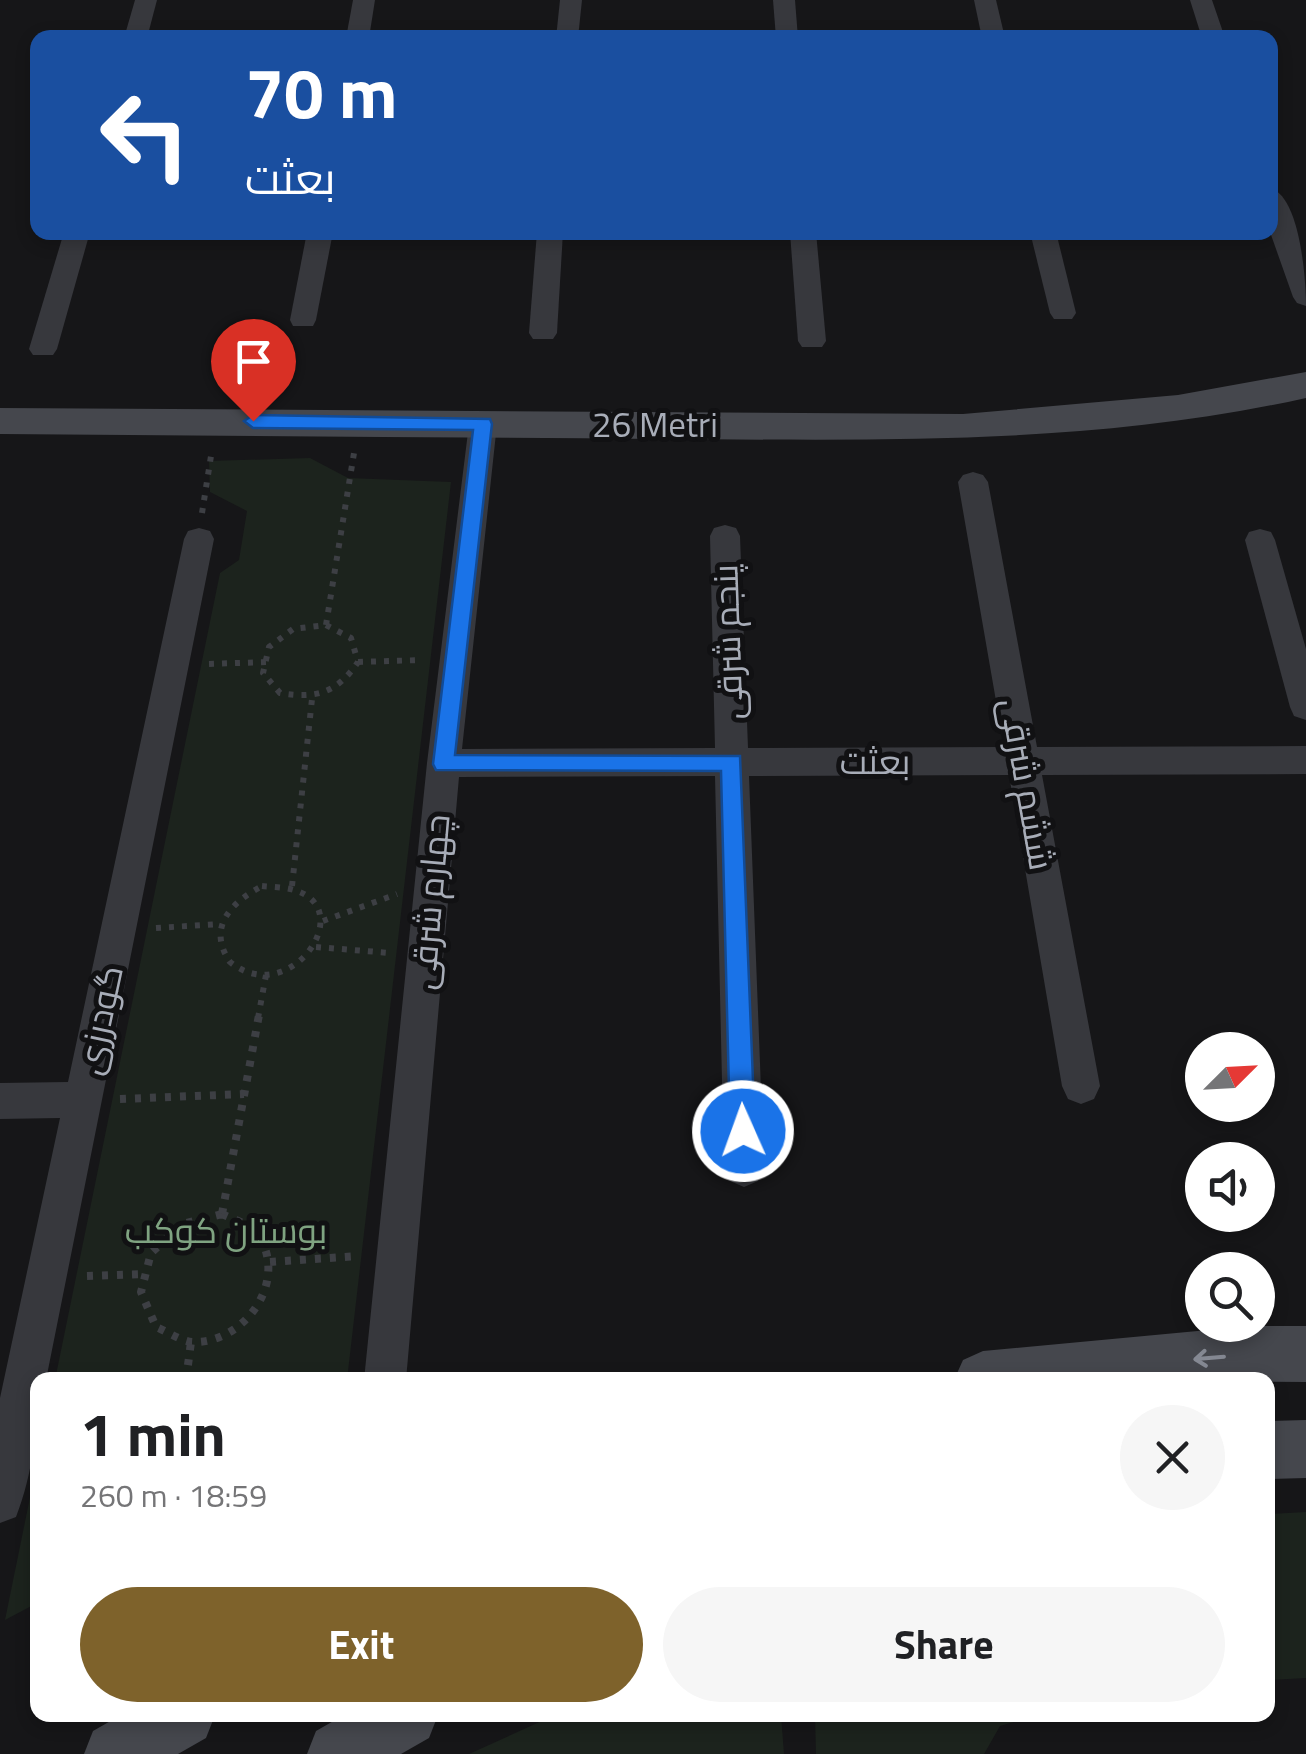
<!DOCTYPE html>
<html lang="en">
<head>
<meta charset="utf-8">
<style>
  :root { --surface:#fff; --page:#f6f6f6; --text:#202124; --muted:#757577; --accent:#7e622b }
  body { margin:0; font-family:"Titillium Web",Cairo,sans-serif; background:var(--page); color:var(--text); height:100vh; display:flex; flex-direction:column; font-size:38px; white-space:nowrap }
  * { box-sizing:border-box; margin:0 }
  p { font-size:32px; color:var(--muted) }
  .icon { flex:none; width:55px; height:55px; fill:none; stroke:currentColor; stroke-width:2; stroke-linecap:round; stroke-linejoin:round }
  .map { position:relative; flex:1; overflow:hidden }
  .details { position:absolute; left:30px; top:1372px; width:1245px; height:350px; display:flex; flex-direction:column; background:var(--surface); border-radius:20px; box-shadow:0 5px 15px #0003 }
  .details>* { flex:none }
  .banner { position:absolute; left:30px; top:30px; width:1248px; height:210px; border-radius:20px; box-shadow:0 5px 15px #0003; background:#1a4fa0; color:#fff; overflow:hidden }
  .needle { width:65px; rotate:66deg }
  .tools { position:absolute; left:1185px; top:1032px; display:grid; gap:20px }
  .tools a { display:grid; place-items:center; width:90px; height:90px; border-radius:50%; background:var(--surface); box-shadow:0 5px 15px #0003; font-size:50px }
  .pin { position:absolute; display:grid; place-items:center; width:85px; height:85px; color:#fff; margin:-102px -42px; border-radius:50% 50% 50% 0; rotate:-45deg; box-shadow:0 0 10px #0007 }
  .pin .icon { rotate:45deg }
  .me { position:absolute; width:110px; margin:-55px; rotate:358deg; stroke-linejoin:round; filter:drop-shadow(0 0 8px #0008) }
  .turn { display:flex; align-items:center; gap:35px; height:210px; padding:0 50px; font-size:45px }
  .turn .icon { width:130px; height:130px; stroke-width:2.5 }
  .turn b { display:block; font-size:70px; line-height:85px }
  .round { display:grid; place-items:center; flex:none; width:105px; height:105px; border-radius:52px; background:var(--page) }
  .head { display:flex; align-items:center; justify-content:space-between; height:170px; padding:0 50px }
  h1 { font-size:60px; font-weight:700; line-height:75px }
  .cta { display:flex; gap:20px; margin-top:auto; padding:20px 50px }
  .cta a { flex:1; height:115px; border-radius:60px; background:var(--accent); color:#fff; font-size:40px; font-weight:700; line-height:115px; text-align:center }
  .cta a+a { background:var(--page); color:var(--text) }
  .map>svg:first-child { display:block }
  .green { fill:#1c231d }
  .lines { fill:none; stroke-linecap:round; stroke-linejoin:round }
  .path-far1 { stroke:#3d3f44; stroke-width:6; stroke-dasharray:5 8; stroke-linecap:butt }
  .path { stroke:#3d3f44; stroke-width:8; stroke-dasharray:6 9; stroke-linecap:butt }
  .street { fill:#37383d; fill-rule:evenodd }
  .secondary { fill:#45474d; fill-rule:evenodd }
  .oneway { stroke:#858993 }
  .route { fill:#1a73e8; stroke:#114b97; stroke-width:2.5 }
  .labels { text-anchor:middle; stroke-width:10; stroke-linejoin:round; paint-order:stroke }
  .street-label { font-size:35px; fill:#a8adb8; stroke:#111113 }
  .park-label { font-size:35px; fill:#7fa381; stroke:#111113 }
</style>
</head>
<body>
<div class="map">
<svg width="1306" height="1754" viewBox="0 0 1306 1754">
  <rect width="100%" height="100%" fill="#161618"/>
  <g class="green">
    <path d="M 310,458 L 348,478 L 451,482 L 347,1380 L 55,1380 L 220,573 L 239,560 L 247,511 L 210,492 L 209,461 Z"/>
    <path d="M 37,1463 L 37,1603 L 5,1620 Z"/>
    <path d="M 1306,1512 L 1306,1678 L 1268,1680 L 1268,1514 Z"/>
    <path d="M 555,1715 L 781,1715 L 784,1754 L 469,1754 Z"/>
    <path d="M 815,1715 L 1037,1715 L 1000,1726 L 984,1754 L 816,1754 Z"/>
  </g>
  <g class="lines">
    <g class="path-far1">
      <path d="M 202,513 L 211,456"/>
      <path d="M 326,625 L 351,638 L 358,662 C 337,693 316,699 280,693 L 263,673 L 269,647 L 293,629 Z"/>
      <path d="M 326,625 L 354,453"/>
      <path d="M 358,662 L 422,660"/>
      <path d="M 209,664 L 266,662"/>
      <path d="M 262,886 C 272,887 284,887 294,890 C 360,909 289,1010 230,962 C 206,927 232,902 262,886 Z"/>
      <path d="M 292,886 L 312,699"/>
      <path d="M 323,921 L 397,894"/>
      <path d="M 156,928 L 220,924"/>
      <path d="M 316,947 L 390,953"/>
      <path d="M 258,1018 L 266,975"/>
    </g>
    <g class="path">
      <path d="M 120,1099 L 244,1094"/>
      <path d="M 222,1214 C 232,1219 249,1224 256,1232 C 291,1278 246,1344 192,1342 C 181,1341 166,1331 156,1327 L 141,1292 L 151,1253 L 182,1224 Z"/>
      <path d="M 222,1214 L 259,1015"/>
      <path d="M 270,1262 L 359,1256"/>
      <path d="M 87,1276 L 146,1274"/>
      <path d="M 186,1380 L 191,1342"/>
    </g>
    <g class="street">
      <path d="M 135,0 L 157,0 L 147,38 L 124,38 Z"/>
      <path d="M 353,0 L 375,0 L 369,38 L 346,38 Z"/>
      <path d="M 560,0 L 582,0 L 578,38 L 556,38 Z"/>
      <path d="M 773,0 L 795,0 L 798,38 L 776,38 Z"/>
      <path d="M 974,0 L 996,0 L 1005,38 L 982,38 Z"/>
      <path d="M 1190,0 L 1212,0 L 1225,38 L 1202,38 Z"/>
      <path d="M 1270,188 C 1300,196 1306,279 1306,306 L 1297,303 L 1293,297 L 1270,232 Z"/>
      <path d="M 64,232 L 90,232 L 57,349 L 53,355 L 33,355 L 29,349 Z"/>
      <path d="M 307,232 L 333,232 L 316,320 L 313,326 L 293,326 L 290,320 Z"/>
      <path d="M 537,232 L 563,232 L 557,333 L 553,339 L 533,339 L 529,333 Z"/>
      <path d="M 790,232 L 816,232 L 826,341 L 822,347 L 802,347 L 798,341 Z"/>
      <path d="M 1030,232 L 1056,232 L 1076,313 L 1072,319 L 1054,319 L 1050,313 Z"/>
      <path d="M 483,414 L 493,417 L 497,424 L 462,749 L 715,748 L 710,536 L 714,528 L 725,525 L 736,528 L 740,536 L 748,748 L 1004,747 L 958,482 L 963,475 L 973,472 L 983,475 L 988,482 L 1037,747 L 1306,746 L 1306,774 L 1042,775 L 1100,1086 L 1094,1099 L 1081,1104 L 1068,1099 L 1062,1086 L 1009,775 L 749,776 L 764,1168 L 758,1181 L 744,1187 L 730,1181 L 724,1168 L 715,776 L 459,777 L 406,1380 L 364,1380 L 427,763 L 469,424 L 473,417 Z"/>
      <path d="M 199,528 L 210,531 L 214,539 L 46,1380 L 38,1380 C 38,1425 33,1474 16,1517 L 0,1523 L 0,1398 L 60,1118 L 0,1119 L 0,1083 L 68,1082 L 184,539 L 188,531 Z"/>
      <path d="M 1260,529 L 1271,532 L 1275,540 L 1306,649 L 1306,720 L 1294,716 L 1290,707 L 1245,540 L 1249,532 Z"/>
    </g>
    <g class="secondary">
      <path d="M 1306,372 L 1306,398 C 1090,446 878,440 658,439 C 439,437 219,436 0,434 L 0,408 L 963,414 L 1178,395 Z"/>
      <path d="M 1251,1326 L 1306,1326 L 1306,1382 L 954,1380 L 963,1360 L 983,1351 Z"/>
      <path d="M 1306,1420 L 1306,1478 L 1268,1479 L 1268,1421 Z"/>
      <path d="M 121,1715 L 215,1715 L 206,1738 L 178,1754 L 84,1754 L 93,1731 Z"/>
      <path d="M 344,1715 L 438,1715 L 429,1738 L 401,1754 L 307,1754 L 316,1731 Z"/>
    </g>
  </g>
  <defs><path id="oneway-shaft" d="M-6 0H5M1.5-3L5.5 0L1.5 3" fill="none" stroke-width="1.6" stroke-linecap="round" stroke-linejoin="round" transform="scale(2.5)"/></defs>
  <use class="oneway" href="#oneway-shaft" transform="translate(1209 1358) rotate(175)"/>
  <path class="route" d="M 253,415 L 490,419 L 492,424 L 455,755 L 740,756 L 755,1131 L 752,1140 L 743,1143 L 734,1140 L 730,1131 L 721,771 L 436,770 L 433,764 L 473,430 L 253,428 L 244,421 Z"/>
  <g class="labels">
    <g class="street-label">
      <text x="655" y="437">26 Metri</text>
      <text transform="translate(728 642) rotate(-92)" y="12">پنجم شرقی</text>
      <text x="875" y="774">بعثت</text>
      <text transform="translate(1027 784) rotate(80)" y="12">ششم شرقی</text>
      <text transform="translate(430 902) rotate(-85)" y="12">چهارم شرقی</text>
      <text transform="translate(100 1020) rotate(-78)" y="12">گودرزی</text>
    </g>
    <g class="park-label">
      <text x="226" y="1243">بوستان کوکب</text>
    </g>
  </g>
</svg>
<div class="tools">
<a><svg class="needle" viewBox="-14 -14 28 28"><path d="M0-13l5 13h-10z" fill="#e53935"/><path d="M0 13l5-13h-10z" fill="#757577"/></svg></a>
<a><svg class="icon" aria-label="sound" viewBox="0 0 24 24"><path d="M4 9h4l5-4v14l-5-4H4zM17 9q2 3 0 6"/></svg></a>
<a><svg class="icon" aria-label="search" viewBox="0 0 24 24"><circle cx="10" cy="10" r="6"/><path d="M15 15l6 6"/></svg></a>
</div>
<div class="pin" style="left:253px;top:421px;background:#d93025"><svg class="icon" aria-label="arrive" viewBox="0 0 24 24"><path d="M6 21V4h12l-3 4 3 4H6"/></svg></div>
<svg class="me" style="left:743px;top:1131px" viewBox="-20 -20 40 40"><circle r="17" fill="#1a73e8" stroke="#fff" stroke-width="3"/><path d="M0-11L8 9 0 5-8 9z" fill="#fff"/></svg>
<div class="banner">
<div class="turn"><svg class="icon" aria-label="left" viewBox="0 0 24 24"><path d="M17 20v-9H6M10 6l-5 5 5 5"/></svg><div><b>70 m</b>بعثت</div></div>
</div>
<section class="details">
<div class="head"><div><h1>1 min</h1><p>260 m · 18:59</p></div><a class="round"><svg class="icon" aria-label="close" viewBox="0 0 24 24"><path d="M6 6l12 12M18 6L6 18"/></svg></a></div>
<div class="cta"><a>Exit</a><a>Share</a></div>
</section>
</div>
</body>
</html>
